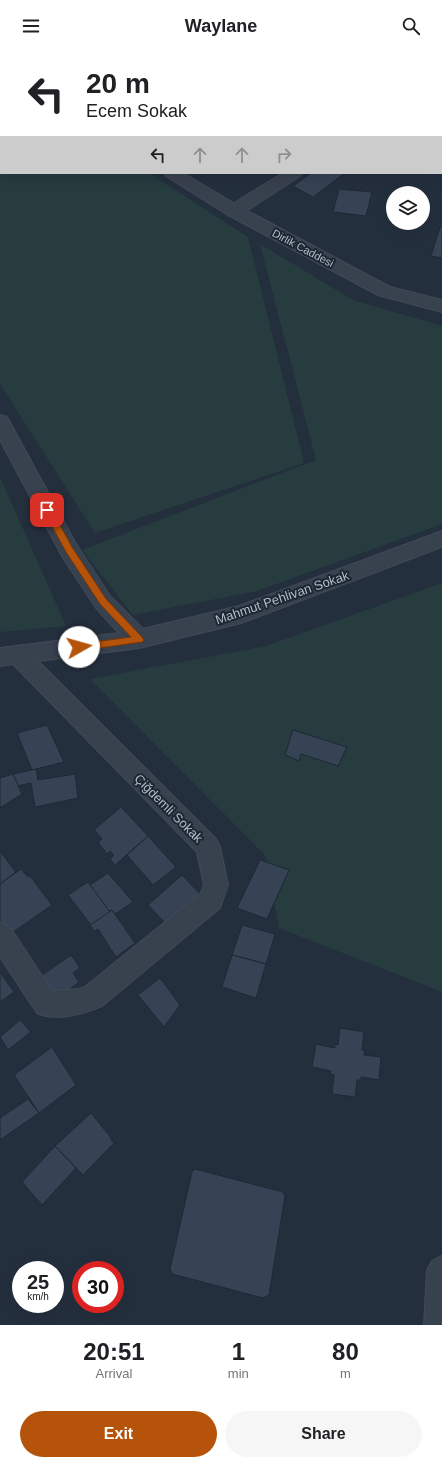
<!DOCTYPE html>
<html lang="en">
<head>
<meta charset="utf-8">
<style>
  :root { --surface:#fff; --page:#f6f6f6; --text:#202124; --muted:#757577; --accent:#b45309 }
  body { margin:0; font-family:Helvetica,sans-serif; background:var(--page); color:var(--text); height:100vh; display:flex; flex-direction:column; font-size:15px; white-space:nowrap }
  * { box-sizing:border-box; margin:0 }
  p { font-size:13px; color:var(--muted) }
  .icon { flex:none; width:22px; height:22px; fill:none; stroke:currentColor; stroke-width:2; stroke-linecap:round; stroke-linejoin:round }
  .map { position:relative; height:1273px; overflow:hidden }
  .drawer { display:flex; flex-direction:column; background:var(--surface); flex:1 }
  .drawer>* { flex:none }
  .banner { position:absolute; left:0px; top:0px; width:442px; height:122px; box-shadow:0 4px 16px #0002; background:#fff; color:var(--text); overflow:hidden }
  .tools { position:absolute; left:386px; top:134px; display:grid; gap:8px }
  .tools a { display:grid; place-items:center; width:44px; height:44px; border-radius:50%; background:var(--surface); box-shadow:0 4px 16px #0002; font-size:20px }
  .speed { position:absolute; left:12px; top:1209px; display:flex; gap:8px; font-size:20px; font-weight:700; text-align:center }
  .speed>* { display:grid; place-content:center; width:52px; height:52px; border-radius:50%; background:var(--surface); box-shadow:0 4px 16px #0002; line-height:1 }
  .speed small { font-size:10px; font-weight:400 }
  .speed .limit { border:6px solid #d22; background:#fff; color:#111 }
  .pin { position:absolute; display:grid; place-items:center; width:34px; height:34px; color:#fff; margin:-17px; border-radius:8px; box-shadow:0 2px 6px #0006 }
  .me { position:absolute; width:44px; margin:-22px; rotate:83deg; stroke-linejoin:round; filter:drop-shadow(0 0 3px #0008) }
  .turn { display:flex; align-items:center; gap:14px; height:84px; padding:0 20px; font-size:18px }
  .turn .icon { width:52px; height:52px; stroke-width:2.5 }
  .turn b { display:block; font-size:28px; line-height:34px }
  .lanes { display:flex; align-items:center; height:38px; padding:0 20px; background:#0003; justify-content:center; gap:20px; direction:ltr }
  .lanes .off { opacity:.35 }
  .eta { display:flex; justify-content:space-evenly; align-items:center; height:68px; text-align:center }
  .eta b { font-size:24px; font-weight:700; line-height:28px }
  .button { display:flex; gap:8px; margin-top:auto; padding:8px 20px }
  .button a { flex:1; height:46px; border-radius:24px; background:var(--accent); color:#fff; font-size:16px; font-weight:700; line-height:46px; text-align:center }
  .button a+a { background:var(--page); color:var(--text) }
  header { display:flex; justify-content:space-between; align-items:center; height:52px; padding:0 20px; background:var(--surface); font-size:18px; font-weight:700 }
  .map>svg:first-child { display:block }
  .green { fill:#263c3f }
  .building { fill:#364354; stroke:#1f2835 }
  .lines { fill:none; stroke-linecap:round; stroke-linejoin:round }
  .minor-casing { stroke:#414a57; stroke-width:2 }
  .tertiary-casing { stroke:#414a57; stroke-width:2 }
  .minor { fill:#38414e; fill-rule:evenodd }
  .tertiary { fill:#38414e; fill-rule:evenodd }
  .route { fill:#b45309; stroke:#753606 }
  .labels { text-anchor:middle; stroke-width:4; stroke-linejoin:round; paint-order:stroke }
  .far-street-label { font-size:11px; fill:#b4bcc9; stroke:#1d2633 }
  .street-label { font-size:13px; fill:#b4bcc9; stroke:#1d2633 }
</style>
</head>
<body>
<header><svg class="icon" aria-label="menu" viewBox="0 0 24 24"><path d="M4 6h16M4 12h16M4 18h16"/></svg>Waylane<svg class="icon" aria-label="search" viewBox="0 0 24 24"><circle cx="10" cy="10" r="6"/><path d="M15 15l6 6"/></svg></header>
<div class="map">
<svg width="442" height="1273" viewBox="0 0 442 1273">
  <rect width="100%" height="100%" fill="#242f3e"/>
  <g class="green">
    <path d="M 0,70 L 1,121 L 149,121 L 248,185 L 304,411 L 95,481 L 0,332 Z"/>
    <path d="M 260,192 L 353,248 L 442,274 L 442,472 L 257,539 L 133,563 L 82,498 L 316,408 Z"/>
    <path d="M 0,425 L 66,574 L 0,580 Z"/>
    <path d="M 442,531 L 442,940 L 279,876 L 266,804 L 90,627 L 266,594 Z"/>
  </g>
  <g class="building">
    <path d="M 305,0 L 341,0 L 304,1 Z"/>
    <path d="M 311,121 L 345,121 L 313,145 L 293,134 Z"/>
    <path d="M 339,137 L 372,140 L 366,164 L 333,160 Z"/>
    <path d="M 440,175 L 442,176 L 442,206 L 431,204 Z"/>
    <path d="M 47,673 L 64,710 L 32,718 L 17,681 Z"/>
    <path d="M 293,678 L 347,695 L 338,714 L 301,702 L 299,709 L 285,703 Z"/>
    <path d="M 36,717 L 38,728 L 75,722 L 78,746 L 35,755 L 31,731 L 17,734 L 13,722 Z"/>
    <path d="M 13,722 L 22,742 L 0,756 L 0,726 Z"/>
    <path d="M 121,755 L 148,784 L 115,813 L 110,807 L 114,803 L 110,799 L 107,802 L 98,790 L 102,787 L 94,778 Z"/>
    <path d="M 148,784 L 176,815 L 153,833 L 127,803 Z"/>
    <path d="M 0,799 L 16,820 L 0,832 Z"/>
    <path d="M 260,808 L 289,818 L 267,867 L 237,856 Z"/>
    <path d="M 21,817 L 28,825 L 30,824 L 52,853 L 9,883 L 0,870 L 0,832 Z"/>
    <path d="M 108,821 L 133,850 L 115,862 L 112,858 L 109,859 L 90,833 Z"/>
    <path d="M 182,823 L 201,843 L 168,874 L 148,853 Z"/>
    <path d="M 88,830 L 110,860 L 91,873 L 68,843 Z"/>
    <path d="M 112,858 L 135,891 L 116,905 L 98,877 L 94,879 L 90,873 Z"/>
    <path d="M 242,873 L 275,882 L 266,912 L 232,903 Z"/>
    <path d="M 71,903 L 80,916 L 73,921 L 79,930 L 54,949 L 38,926 Z"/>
    <path d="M 232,903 L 266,912 L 256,946 L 222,935 Z"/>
    <path d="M 0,920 L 14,940 L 0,950 Z"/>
    <path d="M 160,926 L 180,953 L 164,975 L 138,943 Z"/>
    <path d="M 20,968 L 31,980 L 8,998 L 0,985 Z"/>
    <path d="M 340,976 L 364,980 L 362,998 L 365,999 L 364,1003 L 381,1005 L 379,1028 L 361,1025 L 361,1028 L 357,1028 L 355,1045 L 332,1042 L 334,1023 L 330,1022 L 331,1019 L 312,1015 L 316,992 L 335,996 L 335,992 L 338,993 Z"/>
    <path d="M 52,995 L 76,1033 L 39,1061 L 14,1023 Z"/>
    <path d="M 28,1047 L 39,1061 L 0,1088 L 0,1066 Z"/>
    <path d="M 91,1061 L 112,1087 L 111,1088 L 114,1091 L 83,1123 L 55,1094 Z"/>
    <path d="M 55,1094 L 76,1116 L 42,1153 L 22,1130 Z"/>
    <path d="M 195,1117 L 283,1140 L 285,1144 L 269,1243 L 263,1246 L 172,1222 L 170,1217 L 192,1120 Z"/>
  </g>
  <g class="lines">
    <g class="minor-casing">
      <g id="minor">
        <path d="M 0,0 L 9,0 L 1,1 L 0,5 Z"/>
        <path d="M 153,0 L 167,0 L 168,1 L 154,1 Z"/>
        <path d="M 359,0 L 375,0 L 376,1 L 360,1 Z"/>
        <rect x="441" y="21" width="1" height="8"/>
        <rect x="0" y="59" width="1" height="8"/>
        <rect x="441" y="77" width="1" height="10"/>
        <path d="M 283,121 L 302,121 L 300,124 L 240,163 L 234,164 L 228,163 L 226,159 L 228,155 Z"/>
        <path d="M 0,363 L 7,365 L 76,492 L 110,544 L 143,577 L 239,554 L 442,479 L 442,495 L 241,571 L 139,596 L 38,609 L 216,787 L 220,795 L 228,833 L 220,856 L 102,954 C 82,962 58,970 37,961 L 0,905 L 0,871 L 9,874 L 52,939 L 79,937 L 85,935 L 201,841 L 204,833 L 197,800 L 13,612 L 0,614 L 0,596 L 119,581 L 96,556 L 62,504 L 0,388 Z"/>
      </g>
    </g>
    <g class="tertiary-casing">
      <g id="tertiary">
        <rect x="0" y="13" width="1" height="9"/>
        <path d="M 164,121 L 183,121 L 240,155 L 390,235 L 442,248 L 442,260 L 378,243 L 228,163 L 166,124 Z"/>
        <path d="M 442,1204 L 442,1273 L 424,1273 L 427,1219 L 432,1209 Z"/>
      </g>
    </g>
    <use href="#minor" class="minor"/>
    <use href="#tertiary" class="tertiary"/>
  </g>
  <path class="route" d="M 44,455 L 50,455 L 72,495 L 106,547 L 142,585 L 144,588 L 142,590 L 79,599 L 75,598 L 74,595 L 75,593 L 79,592 L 131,585 L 100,552 L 66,500 L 43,458 Z"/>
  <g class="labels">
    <g class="far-street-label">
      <text transform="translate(303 196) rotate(28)" y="4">Dirlik Caddesi</text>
    </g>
    <g class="street-label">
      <text transform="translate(282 545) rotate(-19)" y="5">Mahmut Pehlivan Sokak</text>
      <text transform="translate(169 756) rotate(45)" y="5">Çiğdemli Sokak</text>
    </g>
  </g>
</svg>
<div class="tools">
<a><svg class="icon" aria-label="layers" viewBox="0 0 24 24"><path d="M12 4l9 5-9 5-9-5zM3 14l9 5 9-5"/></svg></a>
</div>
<div class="speed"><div>25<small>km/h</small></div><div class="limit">30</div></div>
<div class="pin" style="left:47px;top:458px;background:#d93025"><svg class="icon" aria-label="arrive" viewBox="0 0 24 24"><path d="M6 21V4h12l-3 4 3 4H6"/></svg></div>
<svg class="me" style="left:79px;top:595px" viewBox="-20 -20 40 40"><circle r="19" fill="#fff"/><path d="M0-13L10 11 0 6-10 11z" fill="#b45309"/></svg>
<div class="banner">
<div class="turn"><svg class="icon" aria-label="left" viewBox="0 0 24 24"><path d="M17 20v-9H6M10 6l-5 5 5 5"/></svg><div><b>20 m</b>Ecem Sokak</div></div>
<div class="lanes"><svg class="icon" aria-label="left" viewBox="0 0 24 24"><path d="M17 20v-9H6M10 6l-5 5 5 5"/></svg><svg class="icon off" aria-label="ahead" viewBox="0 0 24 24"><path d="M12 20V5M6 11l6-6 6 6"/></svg><svg class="icon off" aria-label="ahead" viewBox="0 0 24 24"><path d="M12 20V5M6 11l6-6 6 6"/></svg><svg class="icon off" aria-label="right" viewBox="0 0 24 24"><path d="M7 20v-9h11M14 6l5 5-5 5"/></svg></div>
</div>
</div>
<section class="drawer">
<div class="eta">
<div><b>20:51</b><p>Arrival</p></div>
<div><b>1</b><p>min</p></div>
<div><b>80</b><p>m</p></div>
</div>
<div class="button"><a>Exit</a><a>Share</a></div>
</section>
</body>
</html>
